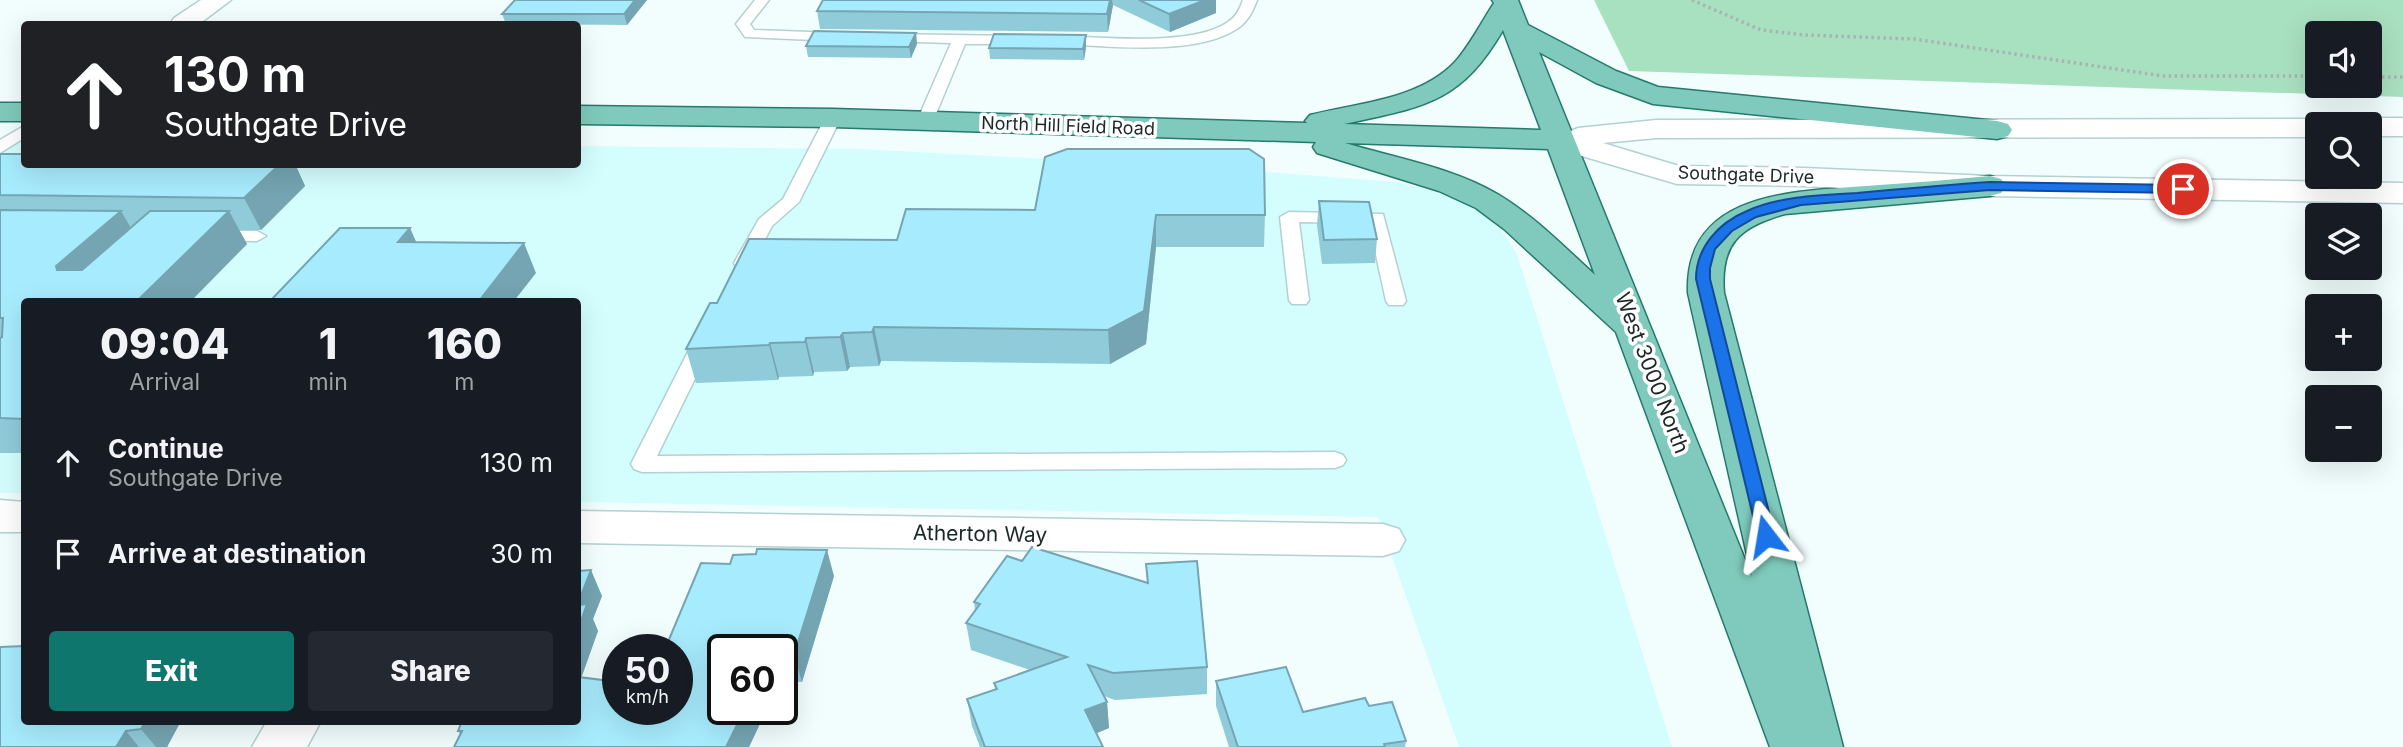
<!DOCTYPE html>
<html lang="en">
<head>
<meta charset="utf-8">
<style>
  :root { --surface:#171b24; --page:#242831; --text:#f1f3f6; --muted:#9ea1a6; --accent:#0f766e }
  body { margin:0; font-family:Inter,sans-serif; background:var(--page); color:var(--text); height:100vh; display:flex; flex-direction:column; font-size:26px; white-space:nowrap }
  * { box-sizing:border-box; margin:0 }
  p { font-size:23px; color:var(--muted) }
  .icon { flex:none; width:38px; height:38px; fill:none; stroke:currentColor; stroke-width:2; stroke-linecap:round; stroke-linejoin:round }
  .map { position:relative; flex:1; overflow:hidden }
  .side { position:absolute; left:21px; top:298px; width:560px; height:427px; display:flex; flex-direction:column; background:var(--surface); border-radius:7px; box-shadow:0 7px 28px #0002 }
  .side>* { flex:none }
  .guide { position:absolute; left:21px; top:21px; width:560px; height:147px; border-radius:7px; box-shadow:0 7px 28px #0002; background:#202124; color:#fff; overflow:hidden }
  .buttons { position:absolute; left:2305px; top:21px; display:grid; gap:14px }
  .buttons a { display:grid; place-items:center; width:77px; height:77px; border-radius:7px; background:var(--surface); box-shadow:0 7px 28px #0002; font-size:35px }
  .speed { position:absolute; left:602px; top:634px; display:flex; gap:14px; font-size:35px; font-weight:700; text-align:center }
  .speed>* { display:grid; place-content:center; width:91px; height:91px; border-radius:50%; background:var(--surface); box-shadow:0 7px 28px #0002; line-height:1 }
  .speed small { font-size:18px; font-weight:400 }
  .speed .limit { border:4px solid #111; border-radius:10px; background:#fff; color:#111 }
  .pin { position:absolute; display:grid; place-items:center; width:60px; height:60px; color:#fff; margin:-30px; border:4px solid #fff; border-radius:50%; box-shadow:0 2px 7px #0007 }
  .me { position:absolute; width:77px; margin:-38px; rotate:346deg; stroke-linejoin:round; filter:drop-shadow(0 0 5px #0008) }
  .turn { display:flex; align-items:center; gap:24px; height:147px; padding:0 28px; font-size:32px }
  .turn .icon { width:91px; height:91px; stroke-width:2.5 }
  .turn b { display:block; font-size:49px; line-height:60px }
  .eta { display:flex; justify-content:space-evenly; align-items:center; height:119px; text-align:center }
  .eta b { font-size:42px; font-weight:800; line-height:49px }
  .primary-button { display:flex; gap:14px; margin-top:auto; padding:14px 28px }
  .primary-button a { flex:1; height:80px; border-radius:7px; background:var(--accent); color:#fff; font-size:28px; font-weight:800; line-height:80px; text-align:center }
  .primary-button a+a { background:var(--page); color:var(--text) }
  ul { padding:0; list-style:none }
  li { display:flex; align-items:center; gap:21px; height:91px; padding:0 28px }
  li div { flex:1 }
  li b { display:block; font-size:26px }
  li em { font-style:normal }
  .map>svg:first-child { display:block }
  .built { fill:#d4fefe }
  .green { fill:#a8e1bf; fill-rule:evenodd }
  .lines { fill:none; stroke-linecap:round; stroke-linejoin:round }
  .lane-casing { stroke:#b3d1d1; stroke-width:3 }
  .street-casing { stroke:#b3d1d1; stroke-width:3 }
  .secondary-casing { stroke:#b3d1d1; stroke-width:3 }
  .primary-casing { stroke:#257a6c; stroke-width:3 }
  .path { stroke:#a8b4b4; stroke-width:3.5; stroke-dasharray:2.5 3.5; stroke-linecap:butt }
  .lane { fill:#fff; fill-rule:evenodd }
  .street { fill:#fff; fill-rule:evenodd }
  .secondary { fill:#fff; fill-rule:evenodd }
  .primary { fill:#7fcabc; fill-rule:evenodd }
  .wall { fill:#90cbda }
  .shaded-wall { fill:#75a5b2 }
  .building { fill:#a7ecfe; stroke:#75a5b2; stroke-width:2 }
  .route { fill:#1a73e8; stroke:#114b97; stroke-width:2 }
  .labels { text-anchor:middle; stroke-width:7; stroke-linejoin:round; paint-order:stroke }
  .far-street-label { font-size:18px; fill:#1c2828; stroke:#fff }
  .street-label { font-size:21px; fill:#1c2828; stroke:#fff }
</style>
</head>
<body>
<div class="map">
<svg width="2403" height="747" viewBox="0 0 2403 747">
  <rect width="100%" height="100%" fill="#f2fefe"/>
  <path class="built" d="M 0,139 L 24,139 L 24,164 L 578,164 L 578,146 L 864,149 L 1227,169 L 1396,182 L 1434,191 L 1465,203 L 1487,217 L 1504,234 L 1517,254 L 1672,747 L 1459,747 L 1378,517 L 578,502 L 578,301 L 24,301 L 24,493 L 0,493 Z"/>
  <path class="green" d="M 1594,0 L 2403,0 L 2403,97 L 1629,71 ZM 2317,33 L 2370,33 L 2370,86 L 2317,86 Z"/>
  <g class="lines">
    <g class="lane-casing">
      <g id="lane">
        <path d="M 755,0 L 769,0 L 750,24 L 754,30 L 837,33 L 844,37 L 837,41 L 745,37 L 736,24 Z"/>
        <path d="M 1243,0 L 1257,0 C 1253,12 1246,24 1235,30 C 1193,56 1108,46 1059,44 L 1052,40 L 1059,36 C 1101,37 1193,47 1228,22 C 1236,17 1240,9 1243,0 Z"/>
        <path d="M 887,34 L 1019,36 L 1026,40 L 1019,44 L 965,44 L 933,121 L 925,126 L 917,121 L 951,43 L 882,41 L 880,38 L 882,35 Z"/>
        <path d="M 833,113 L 841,118 L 799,202 L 772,226 L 750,267 L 736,267 L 734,263 L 759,219 L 783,199 L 825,118 Z"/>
        <path d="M 24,126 L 24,138 L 0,153 L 0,140 Z"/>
        <path d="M 1289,212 L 1383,214 L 1406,301 L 1403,305 L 1389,305 L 1386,301 L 1369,223 L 1299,222 L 1309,300 L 1306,304 L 1292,304 L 1289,300 L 1280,217 Z"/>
        <path d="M 216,231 L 257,231 L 266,236 L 257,241 L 210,240 L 207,236 L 210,232 Z"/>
        <path d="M 703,336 L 710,338 L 713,342 L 657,456 L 1335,452 L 1343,455 L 1346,460 L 1343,465 L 1335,468 L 642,472 L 634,469 L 631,464 L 693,342 L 696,338 Z"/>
      </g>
    </g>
    <g class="street-casing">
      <g id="street">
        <path d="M 201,0 L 231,0 L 199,24 L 170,24 L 174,18 Z"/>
        <path d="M 0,500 L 24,502 L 24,532 L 0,532 Z"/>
        <path d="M 578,511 L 1383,524 L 1399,529 L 1405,540 L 1399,551 L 1383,556 L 578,543 Z"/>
        <path d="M 267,721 L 321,721 L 307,747 L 252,747 Z"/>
      </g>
    </g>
    <g class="secondary-casing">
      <g id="secondary">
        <path d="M 2370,118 L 2403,118 L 2403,136 L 2370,136 L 2370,124 L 2357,124 L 2359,121 Z"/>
        <path d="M 2317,119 L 2329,124 L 2317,124 L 2317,137 L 1656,138 L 1603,143 L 1679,166 L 1804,168 L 1990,176 L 2403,183 L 2403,203 L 1990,196 L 1804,186 L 1677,184 L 1548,146 L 1544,140 L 1548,134 L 1566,133 L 1578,128 L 1656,120 Z"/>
      </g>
    </g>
    <g class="primary-casing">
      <g id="primary">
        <path d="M 1492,0 L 1518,0 L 1528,25 L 1616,71 L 1658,87 L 1997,121 L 2008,124 L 2012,130 L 2008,136 L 1997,139 L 1653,104 L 1596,83 L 1539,52 L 1752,577 L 1688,293 C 1684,192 1792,192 1866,186 C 1907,183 1949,180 1990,176 L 2001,179 L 2006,186 L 2001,193 L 1990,196 L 1785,214 C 1739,227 1720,244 1724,293 L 1843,747 L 1770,747 L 1616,332 L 1504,229 L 1476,208 L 1439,191 L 1317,153 L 1313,147 L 1316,142 L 833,127 L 578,124 L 578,106 L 833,109 L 1307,123 L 1305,121 L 1310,115 C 1357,103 1419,100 1455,62 C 1470,45 1481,23 1494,3 ZM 1503,30 L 1541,130 L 1344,124 C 1423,107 1460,104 1503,30 ZM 1345,143 L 1548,149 L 1595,275 C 1564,247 1534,216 1499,195 C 1454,168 1396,158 1345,143 Z"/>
        <rect x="0" y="103" width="24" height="18"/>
      </g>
    </g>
    <g class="path">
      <path d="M 1692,0 L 1761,30 L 1804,35 L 1914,39 L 2163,76 L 2317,76"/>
      <path d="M 2370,77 L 2403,77"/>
    </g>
    <use href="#lane" class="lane"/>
    <use href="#street" class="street"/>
    <use href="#secondary" class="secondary"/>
    <use href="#primary" class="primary"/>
  </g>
  <g class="wall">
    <path d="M 515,0 L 647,0 L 627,25 L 506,24 L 502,14 Z"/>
    <path d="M 823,0 L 1216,0 L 1216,13 L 1170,32 L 1113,5 L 1108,32 L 820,29 L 817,11 Z"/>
    <path d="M 916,33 L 917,44 L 911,58 L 808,57 L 806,46 Z"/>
    <path d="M 1086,47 L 1084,60 L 990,59 L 989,48 Z"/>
    <path d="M 0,154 L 24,164 L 295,164 L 305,186 L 261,230 L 239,230 L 247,244 L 191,301 L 24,301 L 24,453 L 0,453 Z"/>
    <path d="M 1319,201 L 1377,239 L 1375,263 L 1322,264 L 1317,225 Z"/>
    <path d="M 906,209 L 1265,215 L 1264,247 L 1156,247 L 1146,344 L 1110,364 L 881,361 L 879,366 L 850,367 L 847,371 L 814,372 L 813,376 L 779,377 L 778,380 L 696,383 L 686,349 L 717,303 L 897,240 Z"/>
    <path d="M 1022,561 L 1147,583 L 1146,564 L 1207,667 L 1207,694 L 1115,700 L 1104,696 L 1107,702 L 1109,728 L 1096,733 L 1103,747 L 980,747 L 972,726 L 967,699 L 995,689 L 994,683 L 1030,670 L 971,650 L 966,623 L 975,610 L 974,602 Z"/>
    <path d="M 578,571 L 602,596 L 593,619 L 598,631 L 581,678 L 618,709 L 834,576 L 802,682 L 782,681 L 782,649 L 723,649 L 723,709 L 767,709 L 749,747 L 454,747 L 460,734 L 458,731 Z"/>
    <path d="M 1216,681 L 1303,712 L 1369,706 L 1406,741 L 1405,747 L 1229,747 L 1216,706 Z"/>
    <path d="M 24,721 L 181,721 L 167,747 L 0,747 Z"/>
  </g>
  <g class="shaded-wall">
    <path d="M 635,0 L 647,0 L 627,25 L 624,14 Z"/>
    <path d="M 1110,0 L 1112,0 L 1113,5 L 1108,32 L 1107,14 Z"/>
    <path d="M 1205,0 L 1216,0 L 1216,13 L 1170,32 L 1169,14 Z"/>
    <path d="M 916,33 L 917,44 L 911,58 L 909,47 Z"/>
    <path d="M 1086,35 L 1086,47 L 1084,60 L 1083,49 Z"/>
    <path d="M 280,164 L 295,164 L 305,186 L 261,230 L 244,198 Z"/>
    <path d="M 121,211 L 140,244 L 77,299 L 57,270 L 56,266 Z"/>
    <path d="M 229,211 L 247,244 L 191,301 L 137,301 Z"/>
    <path d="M 1156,215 L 1156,247 L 1146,344 L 1110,364 L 1108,330 Z"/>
    <path d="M 410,228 L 423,257 L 398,242 Z"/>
    <path d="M 524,243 L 536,273 L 514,301 L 479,301 Z"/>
    <path d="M 874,327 L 881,361 L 879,366 L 872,332 Z"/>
    <path d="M 843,333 L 850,367 L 847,371 L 840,337 Z"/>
    <path d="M 806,338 L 814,372 L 813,376 L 805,342 Z"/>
    <path d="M 770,343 L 779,377 L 778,380 L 769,345 Z"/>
    <path d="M 827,550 L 834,576 L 802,682 L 794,655 Z"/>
    <path d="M 591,570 L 602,596 L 593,619 L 598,631 L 578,687 L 578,603 Z"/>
    <path d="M 1107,702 L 1109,728 L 1088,737 L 1085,710 Z"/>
    <path d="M 745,709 L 767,709 L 749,747 L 726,747 Z"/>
    <path d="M 146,721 L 181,721 L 167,747 L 156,747 L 141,729 Z"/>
    <path d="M 126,731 L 139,747 L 116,747 Z"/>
  </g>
  <g class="building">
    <path d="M 515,0 L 635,0 L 624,14 L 502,14 Z"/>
    <path d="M 823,0 L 1110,0 L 1107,14 L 817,11 Z"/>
    <path d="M 1139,0 L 1205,0 L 1169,14 Z"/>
    <path d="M 814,31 L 916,33 L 909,47 L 806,46 Z"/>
    <path d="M 994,34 L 1086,35 L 1083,49 L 989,48 Z"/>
    <path d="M 1067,149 L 1249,149 L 1264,159 L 1265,215 L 1156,215 L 1144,311 L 1108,330 L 874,327 L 872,332 L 843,333 L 840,337 L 806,338 L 805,342 L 770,343 L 769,345 L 686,349 L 710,303 L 717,303 L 749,239 L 897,240 L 906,209 L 1035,210 L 1045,157 Z"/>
    <path d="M 0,154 L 24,154 L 24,164 L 280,164 L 244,198 L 0,195 Z"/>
    <path d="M 1319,201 L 1369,202 L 1377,239 L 1324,240 Z"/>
    <path d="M 0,210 L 121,211 L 56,266 L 57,270 L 82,270 L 150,211 L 229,211 L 137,301 L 24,301 L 24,419 L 0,418 L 0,338 L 2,337 L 3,318 L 0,318 Z"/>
    <path d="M 340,228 L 410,228 L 398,242 L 524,243 L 479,301 L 313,301 L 271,300 Z"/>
    <path d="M 1032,547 L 1148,583 L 1146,564 L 1197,561 L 1207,667 L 1113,673 L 1088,665 L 1107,702 L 1085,710 L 1103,747 L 985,747 L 967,699 L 997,689 L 994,683 L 1067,657 L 966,623 L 980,604 L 974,602 L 1007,556 L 1022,561 Z"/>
    <path d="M 757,549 L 827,550 L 794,655 L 782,655 L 782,649 L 723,649 L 723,709 L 745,709 L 726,747 L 454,747 L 462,731 L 458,731 L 462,721 L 578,721 L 578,677 L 618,682 L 618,709 L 677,709 L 677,649 L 665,649 L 701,563 L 730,564 L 733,555 L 756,554 Z"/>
    <path d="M 591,570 L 578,603 L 578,571 Z"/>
    <path d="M 587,604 L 578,629 L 578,605 Z"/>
    <path d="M 24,646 L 24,721 L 146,721 L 141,729 L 126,731 L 116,747 L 0,747 L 0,647 Z"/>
    <path d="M 1286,667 L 1303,712 L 1365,698 L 1369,706 L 1392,702 L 1406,741 L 1384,744 L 1385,747 L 1238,747 L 1216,681 Z"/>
  </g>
  <path class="route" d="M 1990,182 L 2183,185 L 2189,189 L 2183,193 L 1990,190 L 1801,205 L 1756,217 L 1732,231 L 1715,249 L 1710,268 L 1710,279 L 1775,536 L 1772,541 L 1759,541 L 1696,279 C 1696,248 1718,223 1747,211 C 1780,196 1821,195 1857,193 C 1901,189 1945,185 1990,182 Z"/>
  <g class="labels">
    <g class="far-street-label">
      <text transform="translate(1068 126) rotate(2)" y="6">North Hill Field Road</text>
      <text transform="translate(1746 175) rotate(2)" y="6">Southgate Drive</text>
    </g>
    <g class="street-label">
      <text transform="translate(1652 373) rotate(69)" y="7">West 3000 North</text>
      <text transform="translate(980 534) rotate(1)" y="7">Atherton Way</text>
    </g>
  </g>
</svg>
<div class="buttons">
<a><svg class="icon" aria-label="sound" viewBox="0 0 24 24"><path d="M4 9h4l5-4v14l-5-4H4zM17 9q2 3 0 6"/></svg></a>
<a><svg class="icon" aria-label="search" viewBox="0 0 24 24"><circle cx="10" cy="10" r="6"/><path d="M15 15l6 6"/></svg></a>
<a><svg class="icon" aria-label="layers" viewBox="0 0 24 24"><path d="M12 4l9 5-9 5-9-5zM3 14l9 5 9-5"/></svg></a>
<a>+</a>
<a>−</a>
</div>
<div class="speed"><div>50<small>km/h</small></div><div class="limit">60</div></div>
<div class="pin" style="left:2183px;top:189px;background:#d93025"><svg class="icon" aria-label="arrive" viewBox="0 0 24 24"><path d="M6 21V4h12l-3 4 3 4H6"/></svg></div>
<svg class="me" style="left:1766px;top:536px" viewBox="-20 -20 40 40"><path d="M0-17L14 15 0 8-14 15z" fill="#1a73e8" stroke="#fff" stroke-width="4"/></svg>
<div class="guide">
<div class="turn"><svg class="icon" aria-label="ahead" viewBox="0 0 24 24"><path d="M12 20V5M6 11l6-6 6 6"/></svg><div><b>130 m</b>Southgate Drive</div></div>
</div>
<section class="side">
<div class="eta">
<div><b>09:04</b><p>Arrival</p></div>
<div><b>1</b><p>min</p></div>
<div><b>160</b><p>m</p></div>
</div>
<ul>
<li><svg class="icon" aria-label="ahead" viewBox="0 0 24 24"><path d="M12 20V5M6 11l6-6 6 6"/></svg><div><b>Continue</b><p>Southgate Drive</p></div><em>130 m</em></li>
<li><svg class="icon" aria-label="arrive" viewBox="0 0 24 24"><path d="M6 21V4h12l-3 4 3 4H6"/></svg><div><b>Arrive at destination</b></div><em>30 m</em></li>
</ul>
<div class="primary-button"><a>Exit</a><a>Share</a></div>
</section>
</div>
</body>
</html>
